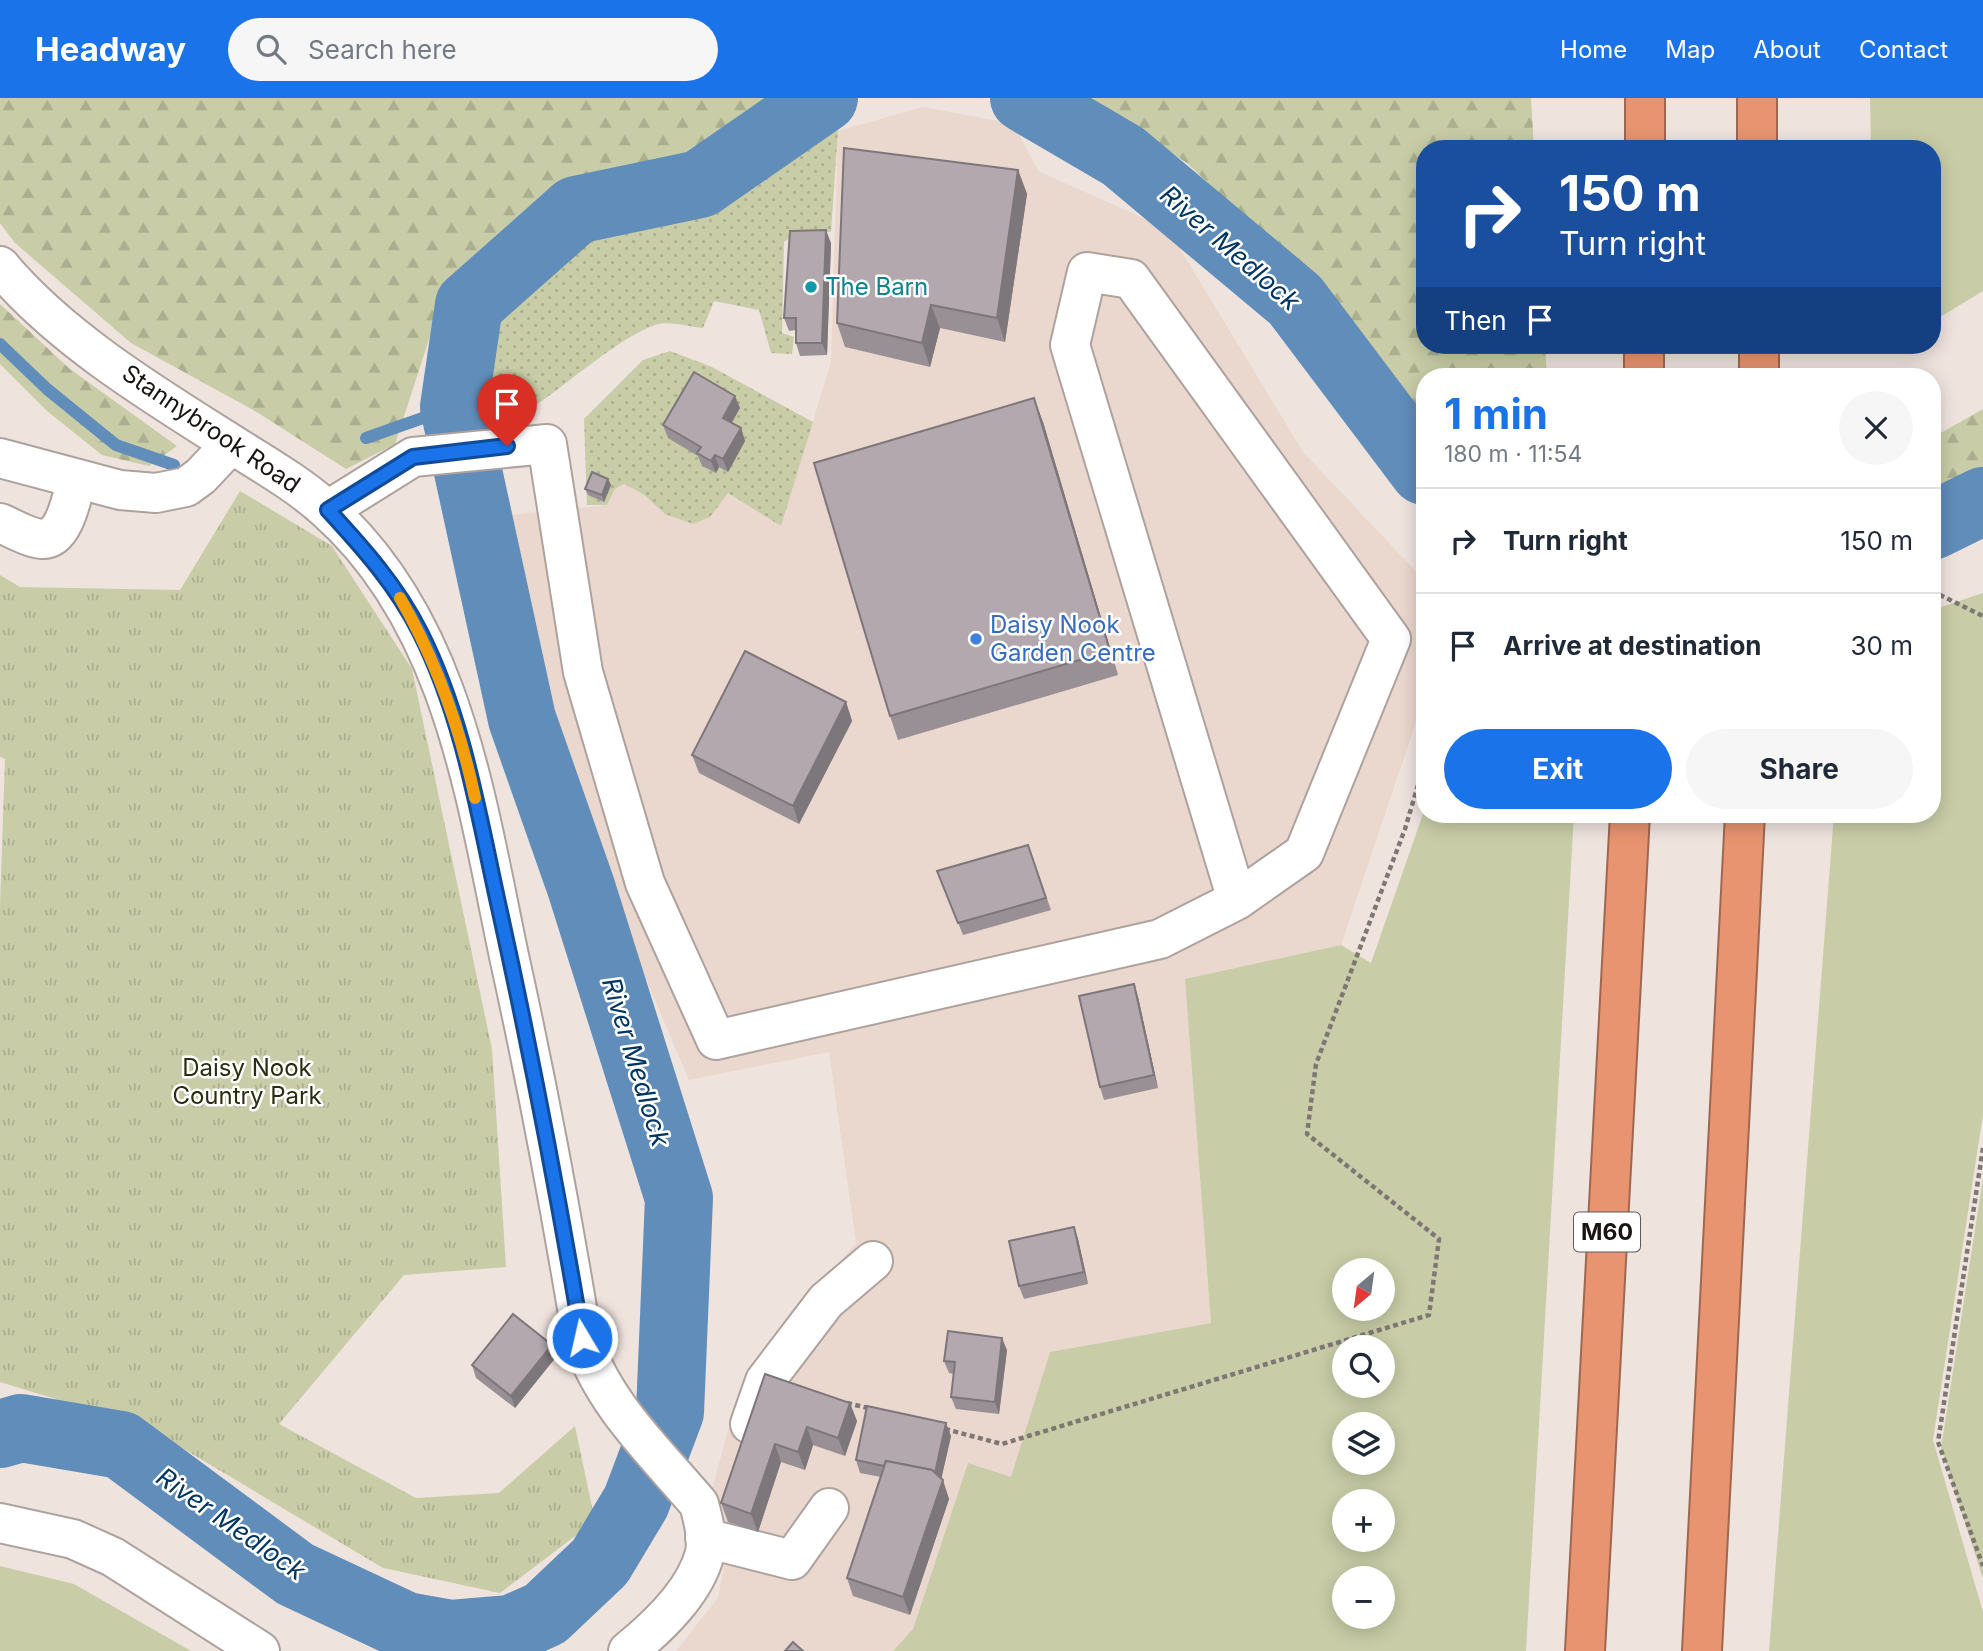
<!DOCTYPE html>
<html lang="en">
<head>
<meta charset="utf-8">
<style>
  :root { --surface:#fff; --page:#f6f6f7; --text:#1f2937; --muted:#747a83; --line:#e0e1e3; --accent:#1a73e8 }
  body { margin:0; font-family:Inter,sans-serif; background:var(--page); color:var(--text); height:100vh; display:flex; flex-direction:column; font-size:26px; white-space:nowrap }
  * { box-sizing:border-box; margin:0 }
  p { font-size:23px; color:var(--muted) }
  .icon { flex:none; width:38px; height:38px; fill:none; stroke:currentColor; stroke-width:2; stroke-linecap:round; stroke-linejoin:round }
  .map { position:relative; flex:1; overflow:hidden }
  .side { position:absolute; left:1416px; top:270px; width:525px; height:455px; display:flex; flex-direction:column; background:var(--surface); border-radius:28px; box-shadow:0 4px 18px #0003 }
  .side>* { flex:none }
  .banner { position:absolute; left:1416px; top:42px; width:525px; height:214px; border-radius:28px; box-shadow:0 4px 18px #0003; background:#1a4fa0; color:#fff; overflow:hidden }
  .needle { width:46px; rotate:209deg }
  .controls { position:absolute; left:1332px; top:1160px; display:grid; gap:14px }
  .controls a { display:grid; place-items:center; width:63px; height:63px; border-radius:50%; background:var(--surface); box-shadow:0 4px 18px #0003; font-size:35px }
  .pin { position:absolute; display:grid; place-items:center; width:60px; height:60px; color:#fff; margin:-72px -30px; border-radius:50% 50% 50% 0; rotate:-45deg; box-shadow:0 0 7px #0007 }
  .pin .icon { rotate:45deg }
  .me { position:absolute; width:77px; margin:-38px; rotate:351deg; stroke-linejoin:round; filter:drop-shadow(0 0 5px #0008) }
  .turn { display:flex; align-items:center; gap:24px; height:147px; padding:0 28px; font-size:32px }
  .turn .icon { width:91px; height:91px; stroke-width:2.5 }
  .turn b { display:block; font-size:49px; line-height:60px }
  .then { display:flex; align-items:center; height:66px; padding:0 28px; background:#0003; gap:14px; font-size:26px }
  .round { display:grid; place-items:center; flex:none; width:74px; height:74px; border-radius:37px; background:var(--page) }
  .headline { display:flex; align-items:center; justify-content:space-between; height:119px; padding:0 28px }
  h1 { font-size:42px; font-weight:700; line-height:52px; color:var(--accent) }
  .primary-button { display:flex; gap:14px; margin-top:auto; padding:14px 28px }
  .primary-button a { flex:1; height:80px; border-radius:42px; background:var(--accent); color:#fff; font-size:28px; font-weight:700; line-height:80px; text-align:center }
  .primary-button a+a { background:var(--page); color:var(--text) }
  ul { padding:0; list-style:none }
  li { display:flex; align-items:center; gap:21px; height:105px; padding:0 28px; border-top:2px solid var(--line) }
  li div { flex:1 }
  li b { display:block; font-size:26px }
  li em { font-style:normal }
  header { display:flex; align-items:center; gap:42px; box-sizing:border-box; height:98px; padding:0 35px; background:var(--accent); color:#fff }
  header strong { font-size:33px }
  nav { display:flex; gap:38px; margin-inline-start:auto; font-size:24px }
  .search { width:490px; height:63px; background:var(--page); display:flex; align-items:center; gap:18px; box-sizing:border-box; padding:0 24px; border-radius:38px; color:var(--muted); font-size:26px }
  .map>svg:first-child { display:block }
  .built { fill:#ead7ce }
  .grass { fill:#c8cda7; fill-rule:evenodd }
  .forest { fill:url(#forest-firs) }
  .park { fill:url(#park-tufts) }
  .garden { fill:url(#garden-dots) }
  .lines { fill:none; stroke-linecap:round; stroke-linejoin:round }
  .stream { stroke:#608dba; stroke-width:12 }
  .river { stroke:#608dba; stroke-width:68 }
  .minor-casing { stroke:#aea29e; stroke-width:42 }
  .highway-casing { stroke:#9f674f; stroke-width:42 }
  .path { stroke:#7f7774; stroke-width:4.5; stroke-dasharray:5 3.5; stroke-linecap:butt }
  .minor { stroke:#fff; stroke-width:38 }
  .highway { stroke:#e89470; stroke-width:38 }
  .wall { fill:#999096 }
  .shaded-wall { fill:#7d767a }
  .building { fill:#b2a8ae; stroke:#7d767a; stroke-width:2 }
  .route-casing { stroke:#114b97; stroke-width:18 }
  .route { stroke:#1a73e8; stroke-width:12 }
  .slow { stroke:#f59e0b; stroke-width:12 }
  .culture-dot { fill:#0f9aa8; stroke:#fff; stroke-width:2.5 }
  .shop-dot { fill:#3f7fe0; stroke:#fff; stroke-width:2.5 }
  .labels { text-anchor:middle; stroke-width:5; stroke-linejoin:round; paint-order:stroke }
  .shield { fill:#fff; stroke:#5d5a59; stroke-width:2 }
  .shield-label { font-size:23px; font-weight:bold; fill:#181412 }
  .culture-label { font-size:24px; fill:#0d838f; stroke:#fff; text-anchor:start }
  .street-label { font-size:24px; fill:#181412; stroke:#fff }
  .shop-label { font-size:24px; fill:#366cbe; stroke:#fff; text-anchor:start }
  .park-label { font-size:24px; fill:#2b2d11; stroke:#fff }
  .water-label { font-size:26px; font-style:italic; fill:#003661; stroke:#fff }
</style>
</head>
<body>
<header>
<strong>Headway</strong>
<div class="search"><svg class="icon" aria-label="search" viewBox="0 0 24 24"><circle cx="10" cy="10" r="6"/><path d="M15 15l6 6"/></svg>Search here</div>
<nav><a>Home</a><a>Map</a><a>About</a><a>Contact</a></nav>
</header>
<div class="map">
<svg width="1983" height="1553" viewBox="0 0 1983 1553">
  <defs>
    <pattern id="forest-firs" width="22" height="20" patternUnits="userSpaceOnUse" patternTransform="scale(1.75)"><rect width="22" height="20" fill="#c8cda7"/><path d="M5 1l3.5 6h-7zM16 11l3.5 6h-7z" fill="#abaf8f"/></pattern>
    <pattern id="park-tufts" width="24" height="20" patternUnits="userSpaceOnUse" patternTransform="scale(1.75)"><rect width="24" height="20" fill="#c8cda7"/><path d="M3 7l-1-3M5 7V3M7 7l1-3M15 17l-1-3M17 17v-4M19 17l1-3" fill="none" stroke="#abaf8f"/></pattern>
    <pattern id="garden-dots" width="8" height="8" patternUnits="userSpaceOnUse" patternTransform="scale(1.75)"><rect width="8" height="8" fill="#c8cda7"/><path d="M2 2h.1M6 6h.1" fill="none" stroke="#abaf8f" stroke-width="1.8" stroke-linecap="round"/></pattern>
  </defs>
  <rect width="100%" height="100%" fill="#efe3de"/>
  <path class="built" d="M 923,9 L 1014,26 L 1038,73 L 1168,131 L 1303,354 L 1424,482 L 1424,600 L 1341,847 L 1185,881 L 1211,1225 L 1050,1254 L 1011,1380 L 968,1365 L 913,1531 L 893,1553 L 676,1553 L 718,1500 L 727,1453 L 712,1391 L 738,1296 L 796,1215 L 856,1145 L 829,954 L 689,982 L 606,787 L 490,419 L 607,407 L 615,391 L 624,386 L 643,396 L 665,416 L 710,419 L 728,394 L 781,428 L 831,264 L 838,33 Z"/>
  <g class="grass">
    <path d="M 1870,0 L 1983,0 L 1983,193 L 1932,224 L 1932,51 L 1871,51 Z"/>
    <path d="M 1983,495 L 1983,1016 L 1933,1342 L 1983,1514 L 1983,1553 L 1769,1553 L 1834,716 L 1932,716 L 1932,512 Z"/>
    <path d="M 1424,713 L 1424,716 L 1574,716 L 1526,1553 L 893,1553 L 913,1531 L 968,1365 L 1011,1379 L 1050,1254 L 1211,1225 L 1185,881 L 1341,847 L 1371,865 ZM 1382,1172 L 1382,1211 L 1344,1211 L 1344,1172 ZM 1344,1250 L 1382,1250 L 1382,1288 L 1344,1288 ZM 1382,1326 L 1382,1365 L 1344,1365 L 1344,1326 ZM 1344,1404 L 1382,1404 L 1382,1442 L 1344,1442 ZM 1382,1480 L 1382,1519 L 1344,1519 L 1344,1480 Z"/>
    <path d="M 1983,1080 L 1983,1481 L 1941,1350 Z"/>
    <path d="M 0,1468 L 74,1486 L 191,1553 L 0,1553 Z"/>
  </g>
  <g class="forest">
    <path d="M 0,0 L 770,0 L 696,62 L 573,84 L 447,186 L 395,346 L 346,371 L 255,313 L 131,245 L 15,145 L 0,125 Z"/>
    <path d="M 1092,0 L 1531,0 L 1534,51 L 1424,51 L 1424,247 L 1545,247 L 1547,278 L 1424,278 L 1424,335 L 1325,196 L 1188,66 Z"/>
    <path d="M 0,206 L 70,271 L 177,348 L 149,368 L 102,357 L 47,313 L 0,266 Z"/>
    <path d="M 1983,311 L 1983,370 L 1932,404 L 1932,340 Z"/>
  </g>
  <path class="park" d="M 240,393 L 332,448 L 412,571 L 492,951 L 506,1169 L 404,1177 L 279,1326 L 416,1400 L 499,1395 L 575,1328 L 595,1423 L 500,1495 L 383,1470 L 147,1329 L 0,1284 L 0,808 L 5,661 L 0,659 L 0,477 L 20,489 L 180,492 Z"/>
  <g class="garden">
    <path d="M 834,8 L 838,33 L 831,134 L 796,136 L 784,144 L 782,235 L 794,239 L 792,256 L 771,255 L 759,212 L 714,203 L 703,230 C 690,229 667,222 655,227 C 599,247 520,336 468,340 L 472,286 L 497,207 L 551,158 L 584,137 L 640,124 L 727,84 Z"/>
    <path d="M 670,253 L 712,269 L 813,324 L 781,428 L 728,395 L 710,419 L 693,426 L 665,416 L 643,396 L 624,386 L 615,391 L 607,407 L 587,407 L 584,321 L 643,262 Z"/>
  </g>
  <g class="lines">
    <g class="stream">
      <path d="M 0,246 L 47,291 L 116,347 L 174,367"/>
      <path d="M 366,340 L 454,309"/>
    </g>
    <g class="river">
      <path d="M 1024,0 L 1123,58 L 1295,202 L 1424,373"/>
      <path d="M 1932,428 L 1983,403"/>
      <path d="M 0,1336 L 21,1330 L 121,1347 L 295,1476 L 406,1528 L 451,1536 L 511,1531 L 545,1516 L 600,1464 L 636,1404 L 670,1314 L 679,1100 L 581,789 L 522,621 L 454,309 L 469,207 L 576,112 L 700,86 L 824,0"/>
    </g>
    <g class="minor-casing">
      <g id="minor">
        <path d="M 0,168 C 59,239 152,296 230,345 C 263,366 297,385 326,411 C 453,523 476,702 509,858 C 537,985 561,1112 582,1240 C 602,1305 656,1355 699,1406 C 703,1421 708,1439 705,1455 C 695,1494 659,1528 628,1553"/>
        <path d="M 0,360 L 120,392 L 156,395 L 186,389 L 201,378 L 231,346"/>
        <path d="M 328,412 L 413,359 L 547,346 L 583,574 L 645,785 L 716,942 L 1160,841 L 1237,802 L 1304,755 L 1391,541 L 1131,181 L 1087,174 L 1070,247 L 1237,802"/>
        <path d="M 0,425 C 12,430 29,440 42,441 C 65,442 72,397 77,381"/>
        <path d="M 750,1326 L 765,1283 L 826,1203 L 873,1163"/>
        <path d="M 0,1425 L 73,1441 L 113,1459 L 260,1553"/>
        <path d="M 705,1440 L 792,1462 L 829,1410"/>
      </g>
    </g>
    <g class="highway-casing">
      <g id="highway">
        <path d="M 1757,0 L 1757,51"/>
        <path d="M 1645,51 L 1645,0"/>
        <path d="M 1759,247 L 1759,278"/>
        <path d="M 1644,278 L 1644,247"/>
        <path d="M 1585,1553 L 1630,716"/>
        <path d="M 1702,1553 L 1745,716"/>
      </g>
    </g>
    <g class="path">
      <path d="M 1932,493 L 1983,518"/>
      <path d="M 1983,1050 L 1938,1344 L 1983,1468"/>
      <path d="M 847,1305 L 872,1311"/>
      <path d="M 945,1331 L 1002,1346 L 1429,1217 L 1439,1141 L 1307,1036 L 1316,966 L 1405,731 L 1424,667"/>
    </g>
    <use href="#minor" class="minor"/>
    <use href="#highway" class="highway"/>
  </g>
  <g class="wall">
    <path d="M 1018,72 L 1027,96 L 1005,244 L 940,230 L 930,269 L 845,249 L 837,225 Z"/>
    <path d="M 831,145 L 827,257 L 800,258 L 796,245 L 796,232 L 789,233 L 784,220 Z"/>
    <path d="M 740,310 L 732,325 L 741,330 L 745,343 L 728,374 L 719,369 L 716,375 L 702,368 L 698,358 L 668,340 L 663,327 Z"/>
    <path d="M 1043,324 L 1118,577 L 898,642 L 890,618 Z"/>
    <path d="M 608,381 L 611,387 L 604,404 L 588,397 L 585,391 Z"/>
    <path d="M 846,604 L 852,623 L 799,726 L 699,675 L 692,657 Z"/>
    <path d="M 1028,747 L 1051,812 L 963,837 L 937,773 Z"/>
    <path d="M 1138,899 L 1158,990 L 1104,1002 L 1100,989 Z"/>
    <path d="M 1074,1129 L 1078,1141 L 1088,1186 L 1024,1201 L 1019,1188 Z"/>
    <path d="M 1007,1252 L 999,1316 L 956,1311 L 951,1299 L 954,1276 L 949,1275 L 944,1263 Z"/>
    <path d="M 556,1259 L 515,1310 L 476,1280 L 472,1267 Z"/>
    <path d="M 765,1276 L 857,1323 L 845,1358 L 813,1347 L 805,1372 L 781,1364 L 758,1434 L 728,1424 L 721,1405 Z"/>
    <path d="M 951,1338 L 941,1381 L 949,1401 L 910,1517 L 853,1498 L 847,1480 L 881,1379 L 860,1375 L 856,1362 Z"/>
  </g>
  <g class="shaded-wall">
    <path d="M 1018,72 L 1027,96 L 1005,244 L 997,220 Z"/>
    <path d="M 826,132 L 831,145 L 827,257 L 822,245 Z"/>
    <path d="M 931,207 L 940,230 L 930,269 L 922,245 Z"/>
    <path d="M 735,298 L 740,310 L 727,332 L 723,320 Z"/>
    <path d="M 1034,300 L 1043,324 L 1118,577 L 1110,553 Z"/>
    <path d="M 741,330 L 745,343 L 728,374 L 723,361 Z"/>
    <path d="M 715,357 L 719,369 L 716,375 L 711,363 Z"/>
    <path d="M 608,381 L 611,387 L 604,404 L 602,397 Z"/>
    <path d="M 846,604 L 852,623 L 799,726 L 793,708 Z"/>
    <path d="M 1134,886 L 1138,899 L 1158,990 L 1154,977 Z"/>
    <path d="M 1074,1129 L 1078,1141 L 1088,1186 L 1084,1174 Z"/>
    <path d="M 1002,1240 L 1007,1252 L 999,1316 L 995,1304 Z"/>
    <path d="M 552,1247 L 556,1259 L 515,1310 L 511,1298 Z"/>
    <path d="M 850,1305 L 857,1323 L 845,1358 L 838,1340 Z"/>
    <path d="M 946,1325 L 951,1338 L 939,1391 L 934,1378 Z"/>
    <path d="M 807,1329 L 813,1347 L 805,1372 L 798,1354 Z"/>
    <path d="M 775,1346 L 781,1364 L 758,1434 L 751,1416 Z"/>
    <path d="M 943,1382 L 949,1401 L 910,1517 L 903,1499 Z"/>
  </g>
  <g class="building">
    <path d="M 844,50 L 1018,72 L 997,220 L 931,207 L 922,245 L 837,225 Z"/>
    <path d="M 826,132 L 822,245 L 796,245 L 796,220 L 784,220 L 790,133 Z"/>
    <path d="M 694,274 L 735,298 L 723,320 L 741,330 L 723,361 L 715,357 L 711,363 L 697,355 L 701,349 L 663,327 Z"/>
    <path d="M 1034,300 L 1110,553 L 890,618 L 814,365 Z"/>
    <path d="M 592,374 L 608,381 L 602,397 L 585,391 Z"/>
    <path d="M 745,553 L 846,604 L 793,708 L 692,657 Z"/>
    <path d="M 1028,747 L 1046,800 L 958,825 L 937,773 Z"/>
    <path d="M 1134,886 L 1154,977 L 1100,989 L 1079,898 Z"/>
    <path d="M 1074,1129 L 1084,1174 L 1019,1188 L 1009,1143 Z"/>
    <path d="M 513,1216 L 552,1247 L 511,1298 L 472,1267 Z"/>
    <path d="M 948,1233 L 1002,1240 L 995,1304 L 951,1299 L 955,1264 L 944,1263 Z"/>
    <path d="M 765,1276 L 850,1305 L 838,1340 L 807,1329 L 798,1354 L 775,1346 L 751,1416 L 721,1405 Z"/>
    <path d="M 867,1308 L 946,1325 L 935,1375 L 932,1372 L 886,1363 L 884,1368 L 856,1362 Z"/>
    <path d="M 886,1363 L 932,1372 L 943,1382 L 903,1499 L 847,1480 Z"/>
    <path d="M 793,1544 L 803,1553 L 785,1553 Z"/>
  </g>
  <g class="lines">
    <g class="route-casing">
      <path id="route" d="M 507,348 L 413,359 L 328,412 C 363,450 397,488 420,534 C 464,621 479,720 500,814 C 531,955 558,1097 582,1240"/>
    </g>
    <use href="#route" class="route"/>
    <path class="slow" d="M 400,500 C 436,562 460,630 475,700"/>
  </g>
  <circle class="culture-dot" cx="811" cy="189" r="7"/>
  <circle class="shop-dot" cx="976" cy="541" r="7"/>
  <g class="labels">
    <rect class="shield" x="1574" y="1114.5" width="66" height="39" rx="5"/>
    <g class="shield-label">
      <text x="1607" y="1142">M60</text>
    </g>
    <g class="culture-label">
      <text x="825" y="197">The Barn</text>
    </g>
    <g class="street-label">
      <text transform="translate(211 331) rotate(34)" y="8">Stannybrook Road</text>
    </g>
    <g class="shop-label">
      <text x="990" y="535">Daisy Nook<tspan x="990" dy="28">Garden Centre</tspan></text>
    </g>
    <g class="park-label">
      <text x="247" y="978">Daisy Nook<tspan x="247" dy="28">Country Park</tspan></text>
    </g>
    <g class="water-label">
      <text transform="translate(1230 150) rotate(41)" y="9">River Medlock</text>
      <text transform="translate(636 964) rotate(73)" y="9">River Medlock</text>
      <text transform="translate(231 1426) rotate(35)" y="9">River Medlock</text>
    </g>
  </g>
</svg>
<div class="controls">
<a><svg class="needle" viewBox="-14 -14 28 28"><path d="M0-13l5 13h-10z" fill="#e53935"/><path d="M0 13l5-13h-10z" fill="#747a83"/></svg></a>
<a><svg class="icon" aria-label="search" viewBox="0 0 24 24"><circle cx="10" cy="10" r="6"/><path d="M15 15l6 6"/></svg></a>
<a><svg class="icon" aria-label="layers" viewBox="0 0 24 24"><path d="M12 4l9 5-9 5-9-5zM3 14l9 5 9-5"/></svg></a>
<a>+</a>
<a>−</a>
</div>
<div class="pin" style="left:507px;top:348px;background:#d93025"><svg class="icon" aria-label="arrive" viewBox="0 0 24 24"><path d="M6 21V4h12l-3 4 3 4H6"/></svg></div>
<svg class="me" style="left:582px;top:1240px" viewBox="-20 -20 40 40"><circle r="17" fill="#1a73e8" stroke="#fff" stroke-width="3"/><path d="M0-11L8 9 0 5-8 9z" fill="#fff"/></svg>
<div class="banner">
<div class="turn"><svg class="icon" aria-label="right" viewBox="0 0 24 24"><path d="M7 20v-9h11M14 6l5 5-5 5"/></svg><div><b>150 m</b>Turn right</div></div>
<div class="then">Then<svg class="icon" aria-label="arrive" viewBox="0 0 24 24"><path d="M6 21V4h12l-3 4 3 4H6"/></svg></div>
</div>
<section class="side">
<div class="headline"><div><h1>1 min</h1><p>180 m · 11:54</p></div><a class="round"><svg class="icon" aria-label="close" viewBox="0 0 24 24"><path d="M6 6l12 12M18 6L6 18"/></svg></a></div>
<ul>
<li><svg class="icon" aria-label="right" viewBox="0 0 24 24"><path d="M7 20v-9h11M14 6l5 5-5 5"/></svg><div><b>Turn right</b></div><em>150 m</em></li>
<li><svg class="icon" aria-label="arrive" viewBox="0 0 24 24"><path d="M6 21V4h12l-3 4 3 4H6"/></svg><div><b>Arrive at destination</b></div><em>30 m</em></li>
</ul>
<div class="primary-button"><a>Exit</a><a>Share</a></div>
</section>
</div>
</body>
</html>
